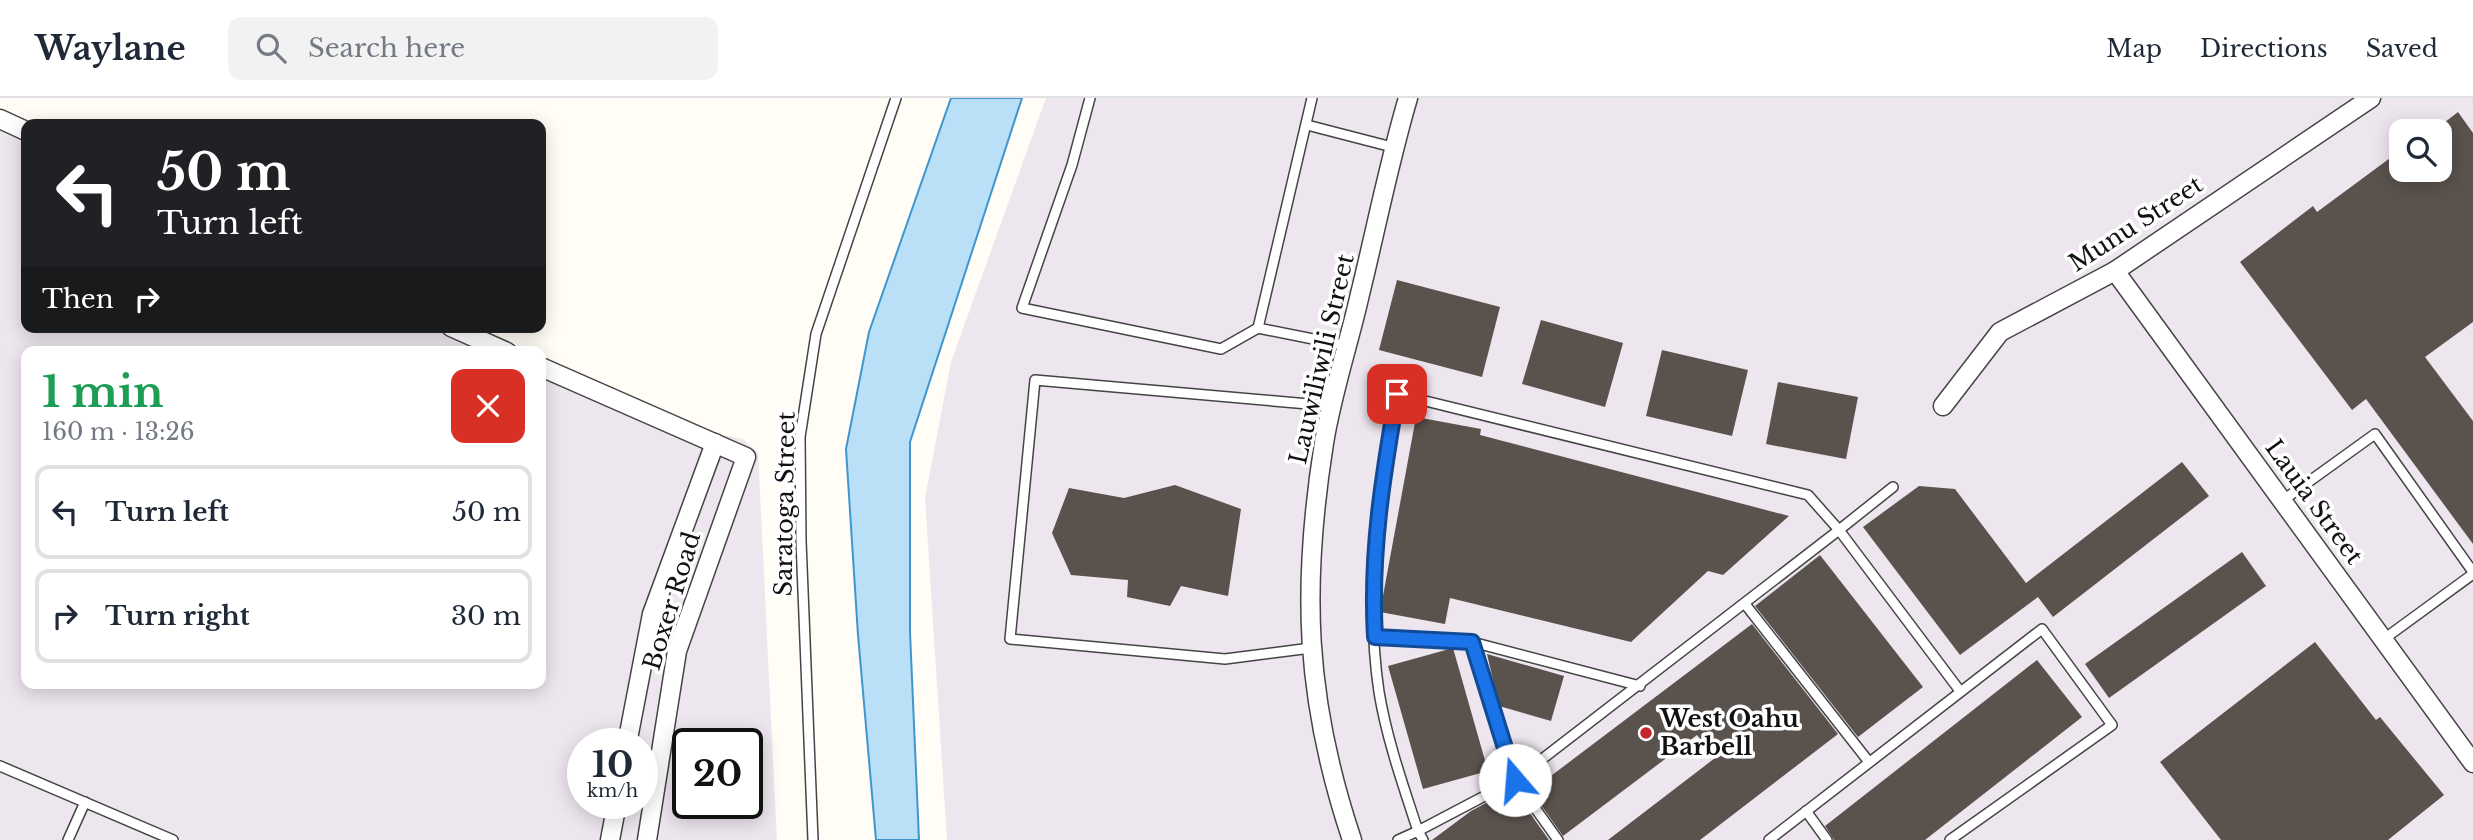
<!DOCTYPE html>
<html lang="en">
<head>
<meta charset="utf-8">
<style>
  :root { --surface:#fff; --page:#f2f2f3; --text:#1f2937; --muted:#747a83; --line:#e0e1e3 }
  body { margin:0; font-family:"Libre Baskerville",serif; background:var(--page); color:var(--text); height:100vh; display:flex; flex-direction:column; font-size:26px; white-space:nowrap }
  * { box-sizing:border-box; margin:0 }
  p { font-size:23px; color:var(--muted) }
  .icon { flex:none; width:38px; height:38px; fill:none; stroke:currentColor; stroke-width:2; stroke-linecap:round; stroke-linejoin:round }
  .map { position:relative; flex:1; overflow:hidden }
  .side { position:absolute; left:21px; top:248px; width:525px; height:343px; display:flex; flex-direction:column; background:var(--surface); border-radius:14px; box-shadow:0 4px 18px #0003 }
  .side>* { flex:none }
  .guide { position:absolute; left:21px; top:21px; width:525px; height:214px; border-radius:14px; box-shadow:0 4px 18px #0003; background:#202124; color:#fff; overflow:hidden }
  .controls { position:absolute; left:2389px; top:21px; display:grid; gap:14px }
  .controls a { display:grid; place-items:center; width:63px; height:63px; border-radius:14px; background:var(--surface); box-shadow:0 4px 18px #0003; font-size:35px }
  .speed { position:absolute; left:567px; top:630px; display:flex; gap:14px; font-size:35px; font-weight:700; text-align:center }
  .speed>* { display:grid; place-content:center; width:91px; height:91px; border-radius:50%; background:var(--surface); box-shadow:0 4px 18px #0003; line-height:1 }
  .speed small { font-size:18px; font-weight:400 }
  .speed .limit { border:4px solid #111; border-radius:10px; background:#fff; color:#111 }
  .pin { position:absolute; display:grid; place-items:center; width:60px; height:60px; color:#fff; margin:-30px; border-radius:14px; box-shadow:0 4px 10px #0006 }
  .me { position:absolute; width:77px; margin:-38px; rotate:342deg; stroke-linejoin:round; filter:drop-shadow(0 0 5px #0008) }
  .turn { display:flex; align-items:center; gap:24px; height:147px; padding:0 21px; font-size:32px }
  .turn .icon { width:91px; height:91px; stroke-width:2.5 }
  .turn b { display:block; font-size:49px; line-height:60px }
  .then { display:flex; align-items:center; height:66px; padding:0 21px; background:#0003; gap:14px; font-size:26px }
  .round { display:grid; place-items:center; flex:none; width:74px; height:74px; border-radius:14px; background:var(--page) }
  .headline { display:flex; align-items:center; justify-content:space-between; height:119px; padding:0 21px }
  h1 { font-size:42px; font-weight:800; line-height:52px; color:#1e9e55 }
  ul { padding:0; list-style:none }
  li { display:flex; align-items:center; gap:21px; height:94px; margin:0 14px 10px; padding:0 7px; border:4px solid var(--line); border-radius:14px }
  li div { flex:1 }
  li b { display:block; font-size:26px }
  li em { font-style:normal }
  header { display:flex; align-items:center; gap:42px; box-sizing:border-box; height:98px; padding:0 35px; background:var(--surface); border-bottom:2px solid var(--line) }
  header strong { font-size:33px }
  nav { display:flex; gap:38px; margin-inline-start:auto; font-size:24px }
  .search { width:490px; height:63px; background:var(--page); display:flex; align-items:center; gap:18px; box-sizing:border-box; padding:0 24px; border-radius:14px; color:var(--muted); font-size:26px }
  .map>svg:first-child { display:block }
  .industrial { fill:#eee6ef; fill-rule:evenodd }
  .water { fill:#b9e0f7; stroke:#3f96cf; stroke-width:2 }
  .building { fill:#5a524d }
  .lines { fill:none; stroke-linecap:round; stroke-linejoin:round }
  .lane-casing { stroke:#444; stroke-width:12 }
  .street-casing { stroke:#444; stroke-width:21 }
  .lane { stroke:#fff; stroke-width:9 }
  .street { stroke:#fff; stroke-width:18 }
  .route-casing { stroke:#114b97; stroke-width:18 }
  .route { stroke:#1a73e8; stroke-width:12 }
  .poi-dot { fill:#c4262e; stroke:#fff; stroke-width:2.5 }
  .labels { text-anchor:middle; stroke-width:7; stroke-linejoin:round; paint-order:stroke }
  .street-label { font-size:24px; fill:#111; stroke:#fff }
  .poi-label { font-size:24px; font-weight:bold; fill:#111; stroke:#fff; text-anchor:start }
</style>
</head>
<body>
<header>
<strong>Waylane</strong>
<div class="search"><svg class="icon" aria-label="search" viewBox="0 0 24 24"><circle cx="10" cy="10" r="6"/><path d="M15 15l6 6"/></svg>Search here</div>
<nav><a>Map</a><a>Directions</a><a>Saved</a></nav>
</header>
<div class="map">
<svg width="2473" height="742" viewBox="0 0 2473 742">
  <rect width="100%" height="100%" fill="#fffdf5"/>
  <g class="industrial">
    <path d="M 1046,0 L 2473,0 L 2473,742 L 947,742 L 925,400 L 951,264 ZM 2401,33 L 2440,33 L 2440,72 L 2401,72 Z"/>
    <path d="M 0,24 L 26,36 L 26,229 L 441,229 L 494,254 L 26,254 L 26,586 L 541,586 L 541,275 L 712,335 L 743,341 L 758,355 L 777,742 L 0,742 ZM 583,646 L 642,646 L 642,705 L 583,705 ZM 688,646 L 747,646 L 747,705 L 688,705 Z"/>
  </g>
  <path class="water" d="M 951,0 L 1022,0 L 910,344 L 910,534 L 919,742 L 876,742 L 858,537 L 846,351 L 869,234 Z"/>
  <g class="building">
    <path d="M 2458,14 L 2473,35 L 2473,224 L 2425,259 L 2473,323 L 2473,446 L 2366,301 L 2352,312 L 2240,164 L 2313,108 L 2317,114 L 2401,52 L 2401,72 L 2440,72 L 2440,28 Z"/>
    <path d="M 1397,182 L 1500,209 L 1482,279 L 1379,252 Z"/>
    <path d="M 1541,222 L 1623,245 L 1605,309 L 1522,286 Z"/>
    <path d="M 1662,252 L 1748,272 L 1732,338 L 1646,318 Z"/>
    <path d="M 1778,284 L 1858,299 L 1846,361 L 1766,346 Z"/>
    <path d="M 1416,319 L 1481,331 L 1480,337 L 1789,418 L 1723,477 L 1708,473 L 1631,544 L 1450,500 L 1445,526 L 1380,514 Z"/>
    <path d="M 2182,364 L 2209,398 L 2053,519 L 2038,499 L 1960,557 L 1863,429 L 1919,388 L 1955,391 L 2026,485 Z"/>
    <path d="M 1175,387 L 1241,411 L 1228,498 L 1181,488 L 1170,508 L 1127,499 L 1128,482 L 1071,477 L 1052,435 L 1069,390 L 1124,400 Z"/>
    <path d="M 2242,454 L 2266,488 L 2109,600 L 2085,566 Z"/>
    <path d="M 1820,457 L 1923,589 L 1858,639 L 1755,508 Z"/>
    <path d="M 1752,526 L 1838,636 L 1700,742 L 1608,742 L 1715,660 L 1697,637 L 1563,738 L 1531,693 Z"/>
    <path d="M 2315,544 L 2376,622 L 2380,619 L 2444,697 L 2388,742 L 2221,742 L 2160,664 Z"/>
    <path d="M 1453,550 L 1488,673 L 1423,691 L 1388,568 Z"/>
    <path d="M 1487,556 L 1564,578 L 1551,623 L 1499,608 Z"/>
    <path d="M 2037,562 L 2082,619 L 1925,742 L 1834,742 L 1825,728 Z"/>
    <path d="M 1503,696 L 1511,708 L 1520,701 L 1549,742 L 1432,742 L 1471,713 Z"/>
  </g>
  <g class="lines">
    <g class="lane-casing">
      <g id="lane">
        <path d="M 1090,0 L 1072,67 L 1022,210 L 1221,251 L 1258,230"/>
        <path d="M 1312,0 L 1258,230 L 1348,248"/>
        <path d="M 1307,27 L 1396,50"/>
        <path d="M 1893,389 L 1839,432 L 1808,397 L 1397,296 C 1380,394 1364,494 1379,594 C 1387,642 1403,687 1418,733 L 1515,682 L 1839,432 L 1960,593"/>
        <path d="M 2282,403 L 2375,336 L 2473,474"/>
        <path d="M 1745,506 L 1869,664"/>
        <path d="M 1375,539 L 1472,544"/>
        <path d="M 2384,541 L 2473,476"/>
        <path d="M 1311,550 L 1225,561 L 1010,541 L 1035,282 L 1331,308"/>
        <path d="M 0,668 L 173,742"/>
        <path d="M 1806,713 L 1827,742"/>
        <path d="M 68,742 L 85,704"/>
        <path d="M 813,742 L 801,443 L 800,339 L 816,236 L 896,0"/>
        <path d="M 1398,742 L 1418,733 L 1423,742"/>
        <path d="M 1558,742 L 1515,682 L 1472,544 L 1640,588"/>
        <path d="M 1769,742 L 2042,531 L 2112,627 L 1950,742"/>
      </g>
    </g>
    <g class="street-casing">
      <g id="street">
        <path d="M 0,21 L 26,33"/>
        <path d="M 2115,173 L 2473,665"/>
        <path d="M 451,229 L 507,254"/>
        <path d="M 541,269 L 746,359 L 677,553 L 647,742"/>
        <path d="M 1943,308 L 2000,234 L 2115,173 L 2371,0"/>
        <path d="M 627,646 L 652,516 L 715,345"/>
        <path d="M 610,742 L 617,705"/>
        <path d="M 1352,742 C 1305,602 1301,490 1324,345 C 1332,295 1349,245 1360,196 C 1376,131 1389,64 1408,0"/>
      </g>
    </g>
    <use href="#lane" class="lane"/>
    <use href="#street" class="street"/>
  </g>
  <g class="lines">
    <g class="route-casing">
      <path id="route" d="M 1397,296 C 1383,377 1370,456 1375,539 L 1472,544 L 1515,682"/>
    </g>
    <use href="#route" class="route"/>
  </g>
  <circle class="poi-dot" cx="1646" cy="635" r="7"/>
  <g class="labels">
    <g class="street-label">
      <text transform="translate(2136 126) rotate(-33)" y="8">Munu Street</text>
      <text transform="translate(1322 261) rotate(-77)" y="8">Lauwiliwili Street</text>
      <text transform="translate(2314 404) rotate(54)" y="8">Lauia Street</text>
      <text transform="translate(785 406) rotate(-89)" y="8">Saratoga Street</text>
      <text transform="translate(672 503) rotate(-73)" y="8">Boxer Road</text>
    </g>
    <g class="poi-label">
      <text x="1660" y="629">West Oahu<tspan x="1660" dy="28">Barbell</tspan></text>
    </g>
  </g>
</svg>
<div class="controls">
<a><svg class="icon" aria-label="search" viewBox="0 0 24 24"><circle cx="10" cy="10" r="6"/><path d="M15 15l6 6"/></svg></a>
</div>
<div class="speed"><div>10<small>km/h</small></div><div class="limit">20</div></div>
<div class="pin" style="left:1397px;top:296px;background:#d93025"><svg class="icon" aria-label="arrive" viewBox="0 0 24 24"><path d="M6 21V4h12l-3 4 3 4H6"/></svg></div>
<svg class="me" style="left:1515px;top:682px" viewBox="-20 -20 40 40"><circle r="19" fill="#fff"/><path d="M0-13L10 11 0 6-10 11z" fill="#1a73e8"/></svg>
<div class="guide">
<div class="turn"><svg class="icon" aria-label="left" viewBox="0 0 24 24"><path d="M17 20v-9H6M10 6l-5 5 5 5"/></svg><div><b>50 m</b>Turn left</div></div>
<div class="then">Then<svg class="icon" aria-label="right" viewBox="0 0 24 24"><path d="M7 20v-9h11M14 6l5 5-5 5"/></svg></div>
</div>
<section class="side">
<div class="headline"><div><h1>1 min</h1><p>160 m · 13:26</p></div><a class="round" style="background:#d93025;color:#fff"><svg class="icon" aria-label="close" viewBox="0 0 24 24"><path d="M6 6l12 12M18 6L6 18"/></svg></a></div>
<ul>
<li><svg class="icon" aria-label="left" viewBox="0 0 24 24"><path d="M17 20v-9H6M10 6l-5 5 5 5"/></svg><div><b>Turn left</b></div><em>50 m</em></li>
<li><svg class="icon" aria-label="right" viewBox="0 0 24 24"><path d="M7 20v-9h11M14 6l5 5-5 5"/></svg><div><b>Turn right</b></div><em>30 m</em></li>
</ul>
</section>
</div>
</body>
</html>
